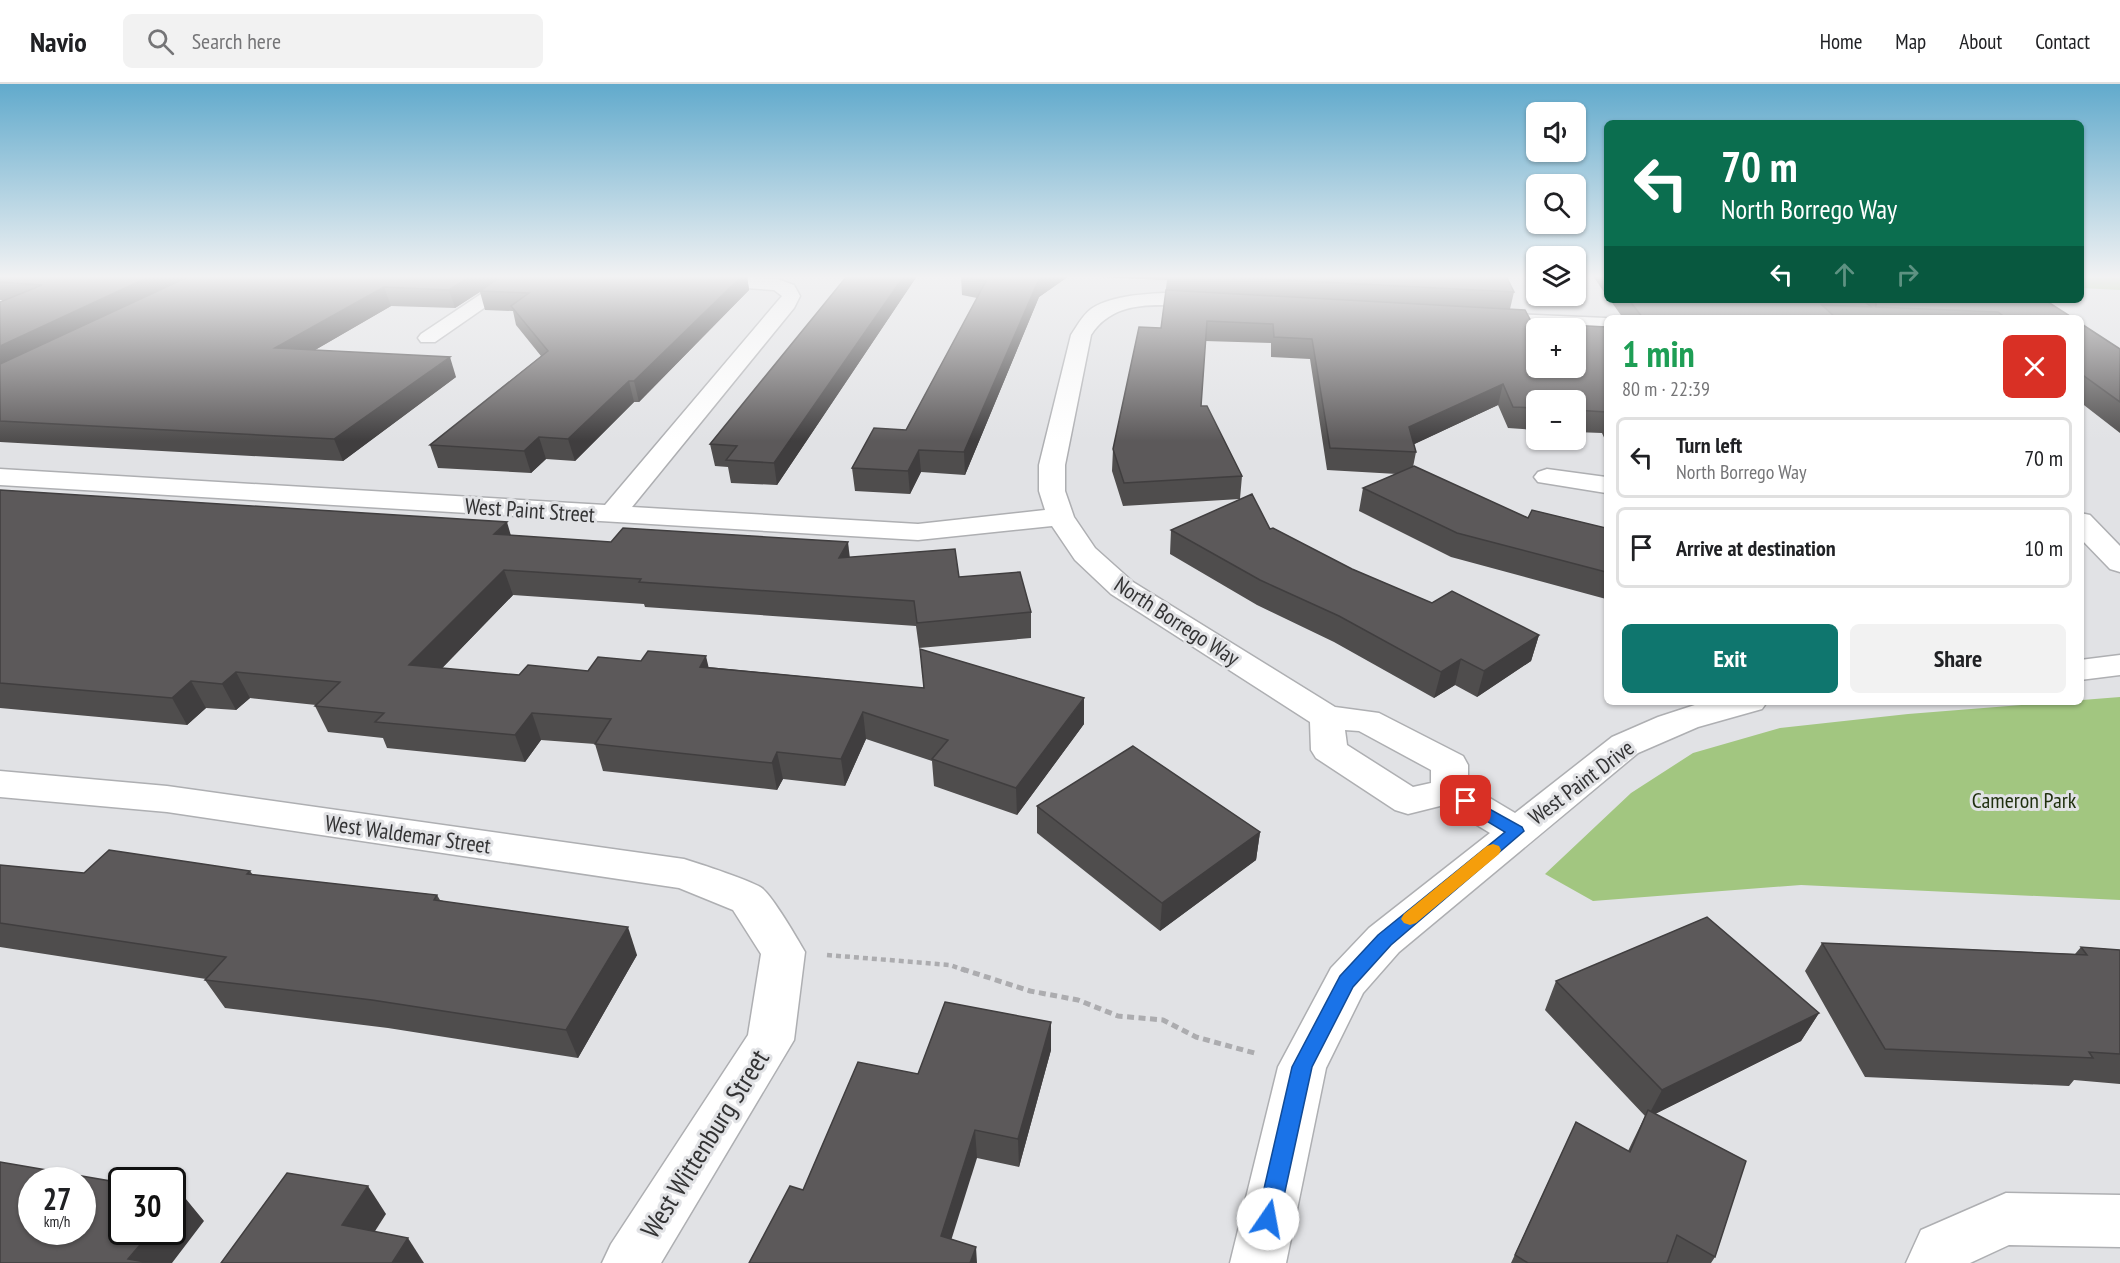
<!DOCTYPE html>
<html lang="en">
<head>
<meta charset="utf-8">
<style>
  :root { --surface:#fff; --page:#f2f2f2; --text:#202124; --muted:#757577; --line:#e0e0e0; --accent:#0f766e }
  body { margin:0; font-family:"PT Sans Narrow",sans-serif; background:var(--page); color:var(--text); height:100vh; display:flex; flex-direction:column; font-size:22px; white-space:nowrap }
  * { box-sizing:border-box; margin:0 }
  p { font-size:20px; color:var(--muted) }
  .icon { flex:none; width:33px; height:33px; fill:none; stroke:currentColor; stroke-width:2; stroke-linecap:round; stroke-linejoin:round }
  .map { position:relative; flex:1; overflow:hidden }
  .side { position:absolute; left:1604px; top:231px; width:480px; height:390px; display:flex; flex-direction:column; background:var(--surface); border-radius:9px; box-shadow:0 2px 4px #0004 }
  .side>* { flex:none }
  .banner { position:absolute; left:1604px; top:36px; width:480px; height:183px; border-radius:9px; box-shadow:0 2px 4px #0004; background:#0b6e4f; color:#fff; overflow:hidden }
  .fabs { position:absolute; left:1526px; top:18px; display:grid; gap:12px }
  .fabs a { display:grid; place-items:center; width:60px; height:60px; border-radius:9px; background:var(--surface); box-shadow:0 2px 4px #0004; font-size:30px }
  .speed { position:absolute; left:18px; top:1083px; display:flex; gap:12px; font-size:30px; font-weight:700; text-align:center }
  .speed>* { display:grid; place-content:center; width:78px; height:78px; border-radius:50%; background:var(--surface); box-shadow:0 2px 4px #0004; line-height:1 }
  .speed small { font-size:15px; font-weight:400 }
  .speed .limit { border:3px solid #111; border-radius:9px; background:#fff; color:#111 }
  .pin { position:absolute; display:grid; place-items:center; width:51px; height:51px; color:#fff; margin:-26px; border-radius:12px; box-shadow:0 3px 9px #0006 }
  .me { position:absolute; width:66px; margin:-33px; rotate:12deg; stroke-linejoin:round; filter:drop-shadow(0 0 4px #0008) }
  .turn { display:flex; align-items:center; gap:21px; height:126px; padding:0 18px; font-size:27px }
  .turn .icon { width:78px; height:78px; stroke-width:2.5 }
  .turn b { display:block; font-size:42px; line-height:51px }
  .lanes { display:flex; align-items:center; height:57px; padding:0 18px; background:#0003; justify-content:center; gap:30px; direction:ltr }
  .lanes .off { opacity:.35 }
  .round { display:grid; place-items:center; flex:none; width:63px; height:63px; border-radius:9px; background:var(--page) }
  .overview { display:flex; align-items:center; justify-content:space-between; height:102px; padding:0 18px }
  h1 { font-size:36px; font-weight:700; line-height:45px; color:#1e9e55 }
  .cta { display:flex; gap:12px; margin-top:auto; padding:12px 18px }
  .cta a { flex:1; height:69px; border-radius:9px; background:var(--accent); color:#fff; font-size:24px; font-weight:700; line-height:69px; text-align:center }
  .cta a+a { background:var(--page); color:var(--text) }
  ul { padding:0; list-style:none }
  li { display:flex; align-items:center; gap:18px; height:81px; margin:0 12px 9px; padding:0 6px; border:3px solid var(--line); border-radius:9px }
  li div { flex:1 }
  li b { display:block; font-size:22px }
  li em { font-style:normal }
  header { display:flex; align-items:center; gap:36px; box-sizing:border-box; height:84px; padding:0 30px; background:var(--surface); border-bottom:2px solid var(--line) }
  header strong { font-size:28px }
  nav { display:flex; gap:33px; margin-inline-start:auto; font-size:21px }
  .search { width:420px; height:54px; background:var(--page); display:flex; align-items:center; gap:15px; box-sizing:border-box; padding:0 21px; border-radius:9px; color:var(--muted); font-size:22px }
  .map>svg:first-child { display:block }
  .green { fill:#a2c680 }
  .lines { fill:none; stroke-linecap:round; stroke-linejoin:round }
  .street-casing { stroke:#aeafb2; stroke-width:3 }
  .path-far1 { stroke:#acacaf; stroke-width:4.5; stroke-dasharray:5 4; stroke-linecap:butt }
  .path { stroke:#acacaf; stroke-width:5; stroke-dasharray:7 4.5; stroke-linecap:butt }
  .street { fill:#fff; fill-rule:evenodd }
  .wall { fill:#4f4d4d }
  .shaded-wall { fill:#403e3f }
  .building { fill:#5c595a; stroke:#403e3f; stroke-width:1.5; fill-rule:evenodd }
  .route { fill:#1a73e8; stroke:#114b97; stroke-width:1.5 }
  .slow { fill:#f59e0b }
  .labels { text-anchor:middle; stroke-width:6; stroke-linejoin:round; paint-order:stroke }
  .street-label { font-size:22px; fill:#333334; stroke:#e1e2e5 }
  .park-label { font-size:22px; fill:#1f2f0e; stroke:#e1e2e5 }
  .near-street-label { font-size:27px; fill:#333334; stroke:#e1e2e5 }
</style>
</head>
<body>
<header>
<strong>Navio</strong>
<div class="search"><svg class="icon" aria-label="search" viewBox="0 0 24 24"><circle cx="10" cy="10" r="6"/><path d="M15 15l6 6"/></svg>Search here</div>
<nav><a>Home</a><a>Map</a><a>About</a><a>Contact</a></nav>
</header>
<div class="map">
<svg width="2120" height="1179" viewBox="0 0 2120 1179">
  <rect width="100%" height="100%" fill="#e1e2e5"/>
  <g class="green">
    <path d="M 2081,192 L 2120,192 L 2120,206 L 2081,204 Z"/>
    <path d="M 2120,613 L 2120,816 L 1801,801 L 1593,817 L 1545,790 L 1631,709 L 1693,669 L 1780,644 L 1908,630 Z"/>
  </g>
  <g class="lines">
    <g class="street-casing">
      <g id="street">
        <path d="M 508,192 L 530,192 L 435,258 L 421,258 L 418,254 L 421,250 Z"/>
        <path d="M 698,192 L 777,195 L 794,201 L 800,212 L 794,224 L 632,423 L 918,440 L 1045,426 L 1039,407 L 1039,381 L 1071,251 C 1077,242 1082,232 1091,225 C 1116,207 1185,206 1215,213 L 1218,217 L 1215,221 C 1205,223 1196,222 1186,222 C 1151,220 1112,218 1091,251 L 1065,381 L 1065,407 L 1074,433 L 1095,464 L 1133,498 L 1335,623 L 1379,629 L 1463,672 L 1468,681 L 1468,701 L 1515,729 L 1612,653 L 1658,633 L 1704,618 L 1767,618 L 1762,625 L 1698,643 L 1638,669 L 1399,868 L 1363,909 L 1326,984 L 1286,1179 L 1230,1179 L 1278,983 L 1331,884 L 1369,844 L 1490,749 L 1444,721 L 1408,730 L 1395,726 L 1316,674 L 1311,666 L 1310,638 L 1111,510 L 1075,476 L 1052,442 L 918,456 L 0,401 L 0,385 L 605,421 L 782,212 L 774,206 L 704,201 L 698,200 L 695,196 ZM 1345,646 L 1359,647 L 1431,686 L 1431,699 L 1413,703 L 1347,661 Z"/>
        <path d="M 1487,229 L 1606,234 L 1606,246 L 1480,239 L 1477,235 L 1480,231 Z"/>
        <path d="M 1547,385 L 1606,393 L 1606,409 L 1538,398 L 1534,393 L 1538,388 Z"/>
        <path d="M 2080,429 L 2090,431 L 2120,462 L 2120,488 L 2110,485 L 2080,454 Z"/>
        <path d="M 2120,571 L 2120,591 L 2080,596 L 2080,576 Z"/>
        <path d="M 0,687 L 167,702 L 684,775 C 697,779 756,798 763,805 C 774,815 797,854 805,868 L 794,956 L 661,1179 L 602,1179 L 611,1160 L 748,951 L 761,870 L 733,826 L 679,804 L 167,728 L 0,713 Z"/>
        <path d="M 2006,1109 L 2120,1111 L 2120,1163 L 2009,1161 L 1970,1179 L 1906,1179 L 1921,1146 Z"/>
      </g>
    </g>
    <path class="path-far1" d="M 827,871 L 950,881 L 967,887"/>
    <path class="path" d="M 962,885 L 1030,907 L 1078,916 L 1118,932 L 1163,936 L 1196,953 L 1258,970"/>
    <use href="#street" class="street"/>
  </g>
  <g class="wall">
    <path d="M 0,192 L 763,192 L 747,192 L 749,206 L 639,318 L 634,318 L 575,377 L 546,375 L 531,389 L 438,384 L 430,361 L 541,272 L 516,241 L 513,227 L 485,226 L 480,208 L 455,224 L 391,222 L 315,266 L 456,293 L 343,377 L 0,358 L 0,218 L 3,216 L 0,216 Z"/>
    <path d="M 847,192 L 917,192 L 777,401 L 731,399 L 728,383 L 715,382 L 710,360 Z"/>
    <path d="M 961,192 L 1506,192 L 1514,208 L 1510,225 L 1532,239 L 1606,243 L 1606,358 L 1602,349 L 1575,348 L 1575,316 L 1536,316 L 1536,346 L 1508,344 L 1498,321 L 1414,360 L 1416,368 L 1413,383 L 1528,434 L 1606,444 L 1606,515 L 1451,473 L 1359,427 L 1363,404 L 1397,390 L 1327,386 L 1310,275 L 1271,273 L 1271,259 L 1205,257 L 1201,322 L 1242,392 L 1240,415 L 1123,422 L 1112,387 L 1113,365 L 1161,244 L 1167,196 L 1069,192 L 1039,213 L 965,391 L 921,388 L 910,410 L 855,407 L 852,384 L 906,346 L 977,214 L 962,211 Z"/>
    <path d="M 1593,192 L 1606,192 L 1606,211 Z"/>
    <path d="M 1610,216 L 1863,216 L 1868,220 L 1868,216 L 2045,216 L 2073,234 L 1868,234 L 1868,232 L 1867,234 L 1623,234 Z"/>
    <path d="M 2080,239 L 2120,265 L 2120,349 L 2080,318 Z"/>
    <path d="M 0,406 L 511,452 L 849,473 L 959,493 L 1031,528 L 1031,554 L 919,564 L 916,542 L 645,523 L 644,520 L 513,511 L 442,584 L 519,591 L 588,587 L 708,583 L 924,604 L 920,565 L 1084,640 L 1017,731 L 934,702 L 932,677 L 866,655 L 845,702 L 783,695 L 777,706 L 603,687 L 595,660 L 541,656 L 525,678 L 387,664 L 383,654 L 328,648 L 315,622 L 316,621 L 250,614 L 236,626 L 206,624 L 187,641 L 0,624 Z"/>
    <path d="M 1270,445 L 1352,485 L 1432,519 L 1539,551 L 1531,577 L 1477,613 L 1455,601 L 1434,614 L 1334,558 L 1257,521 L 1170,470 L 1171,446 Z"/>
    <path d="M 1037,722 L 1260,748 L 1256,776 L 1160,847 L 1037,749 Z"/>
    <path d="M 0,781 L 84,789 L 250,787 L 253,791 L 437,811 L 440,816 L 637,871 L 578,974 L 388,944 L 225,924 L 205,896 L 206,895 L 0,863 Z"/>
    <path d="M 1822,859 L 2075,870 L 2081,863 L 2120,866 L 2120,1000 L 2074,996 L 2069,1002 L 1865,993 L 1805,887 Z"/>
    <path d="M 1556,897 L 1819,929 L 1801,957 L 1655,1030 L 1715,1173 L 1711,1179 L 1511,1179 L 1576,1038 L 1628,1067 L 1645,1032 L 1545,926 Z"/>
    <path d="M 1051,966 L 1019,1083 L 977,1074 L 803,1106 L 918,990 Z"/>
  </g>
  <g class="shaded-wall">
    <path d="M 151,192 L 197,192 L 0,288 L 0,262 Z"/>
    <path d="M 471,192 L 504,192 L 455,224 L 449,206 Z"/>
    <path d="M 742,192 L 747,192 L 749,206 L 639,318 L 634,297 Z"/>
    <path d="M 904,192 L 917,192 L 777,401 L 774,379 Z"/>
    <path d="M 1043,192 L 1069,192 L 1039,213 L 965,391 L 964,368 L 1039,195 Z"/>
    <path d="M 384,203 L 391,222 L 284,284 L 275,264 Z"/>
    <path d="M 450,273 L 456,293 L 343,377 L 334,355 Z"/>
    <path d="M 629,297 L 634,318 L 575,377 L 568,355 Z"/>
    <path d="M 1503,300 L 1498,321 L 1404,365 L 1409,343 Z"/>
    <path d="M 539,353 L 546,375 L 531,389 L 524,367 Z"/>
    <path d="M 919,366 L 921,388 L 910,410 L 908,387 Z"/>
    <path d="M 507,438 L 514,462 L 494,450 Z"/>
    <path d="M 848,458 L 851,483 L 839,474 Z"/>
    <path d="M 504,486 L 513,511 L 420,607 L 409,581 Z"/>
    <path d="M 1539,551 L 1531,577 L 1477,613 L 1484,587 Z"/>
    <path d="M 706,572 L 712,598 L 700,583 Z"/>
    <path d="M 1461,575 L 1455,601 L 1434,614 L 1441,588 Z"/>
    <path d="M 236,588 L 250,614 L 236,626 L 222,600 Z"/>
    <path d="M 191,597 L 206,624 L 187,641 L 172,614 Z"/>
    <path d="M 1084,614 L 1084,640 L 1017,731 L 1016,704 Z"/>
    <path d="M 863,628 L 866,655 L 845,702 L 841,675 Z"/>
    <path d="M 532,629 L 541,656 L 525,678 L 515,651 Z"/>
    <path d="M 777,668 L 783,695 L 777,706 L 772,679 Z"/>
    <path d="M 1260,748 L 1256,776 L 1160,847 L 1162,819 Z"/>
    <path d="M 628,843 L 637,871 L 578,974 L 566,946 Z"/>
    <path d="M 1819,929 L 1801,957 L 1647,1034 L 1662,1006 Z"/>
    <path d="M 1051,938 L 1051,966 L 1019,1083 L 1018,1055 Z"/>
    <path d="M 975,1046 L 977,1074 L 944,1179 L 941,1152 Z"/>
    <path d="M 368,1102 L 386,1130 L 361,1169 L 342,1141 Z"/>
    <path d="M 181,1109 L 204,1137 L 172,1179 L 132,1179 L 128,1175 L 151,1148 L 172,1148 L 172,1120 Z"/>
    <path d="M 408,1154 L 424,1179 L 392,1179 Z"/>
    <path d="M 976,1163 L 977,1179 L 970,1179 Z"/>
  </g>
  <g class="building">
    <path d="M 0,192 L 151,192 L 0,262 L 0,218 L 42,201 L 0,198 Z"/>
    <path d="M 190,192 L 471,192 L 449,206 L 384,203 L 275,264 L 450,273 L 334,355 L 0,337 L 0,280 Z"/>
    <path d="M 502,192 L 742,192 L 634,297 L 629,297 L 568,355 L 539,353 L 524,367 L 430,361 L 548,267 L 511,222 L 529,209 L 480,207 Z"/>
    <path d="M 847,192 L 904,192 L 774,379 L 726,376 L 737,362 L 710,360 Z"/>
    <path d="M 962,192 L 1043,192 L 1039,195 L 964,368 L 919,366 L 908,387 L 852,384 L 874,344 L 906,346 L 986,197 L 962,193 Z"/>
    <path d="M 1207,192 L 1506,192 L 1514,208 Z"/>
    <path d="M 1166,206 L 1525,226 L 1532,239 L 1606,243 L 1606,328 L 1575,326 L 1575,316 L 1536,316 L 1536,324 L 1513,323 L 1503,300 L 1409,343 L 1416,368 L 1330,364 L 1312,255 L 1274,253 L 1273,240 L 1207,237 L 1201,322 L 1207,322 L 1242,392 L 1124,399 L 1113,365 L 1139,243 L 1161,244 ZM 1536,244 L 1575,244 L 1575,284 L 1536,284 Z"/>
    <path d="M 1629,216 L 1863,216 L 1871,223 L 1822,221 L 1836,234 L 1643,234 Z"/>
    <path d="M 1876,216 L 2045,216 L 2073,234 L 2006,234 L 1998,228 L 1876,223 Z"/>
    <path d="M 2080,239 L 2120,265 L 2120,318 L 2080,289 Z"/>
    <path d="M 1414,382 L 1528,434 L 1532,426 L 1606,444 L 1606,488 L 1457,449 L 1363,404 Z"/>
    <path d="M 0,406 L 507,438 L 494,450 L 611,458 L 623,444 L 848,458 L 839,474 L 955,465 L 959,493 L 1020,488 L 1031,528 L 917,539 L 914,517 L 639,498 L 641,495 L 504,486 L 409,581 L 519,591 L 528,581 L 588,587 L 598,573 L 641,577 L 648,567 L 706,572 L 700,583 L 924,604 L 920,565 L 1084,614 L 1016,704 L 932,675 L 948,656 L 863,628 L 841,675 L 777,668 L 772,679 L 595,660 L 611,635 L 532,629 L 515,651 L 375,638 L 384,629 L 315,622 L 340,598 L 236,588 L 222,600 L 191,597 L 172,614 L 0,599 Z"/>
    <path d="M 1252,410 L 1270,445 L 1273,444 L 1352,485 L 1432,519 L 1452,507 L 1539,551 L 1484,587 L 1461,575 L 1441,588 L 1339,532 L 1260,496 L 1171,446 Z"/>
    <path d="M 1133,662 L 1260,748 L 1162,819 L 1037,722 Z"/>
    <path d="M 109,766 L 250,787 L 247,790 L 437,811 L 434,816 L 628,843 L 566,946 L 372,916 L 205,896 L 226,873 L 0,839 L 0,781 L 84,789 Z"/>
    <path d="M 1707,833 L 1819,929 L 1662,1006 L 1556,897 Z"/>
    <path d="M 1822,859 L 2087,871 L 2081,863 L 2120,866 L 2120,970 L 2089,968 L 2093,974 L 1885,965 Z"/>
    <path d="M 945,918 L 1051,938 L 1018,1055 L 975,1046 L 941,1152 L 976,1163 L 970,1179 L 749,1179 L 790,1102 L 803,1106 L 858,978 L 918,990 Z"/>
    <path d="M 1648,1026 L 1746,1077 L 1715,1173 L 1677,1151 L 1667,1179 L 1528,1179 L 1515,1171 L 1576,1038 L 1630,1068 Z"/>
    <path d="M 0,1078 L 122,1099 L 122,1148 L 151,1148 L 128,1175 L 151,1179 L 0,1179 ZM 32,1096 L 82,1096 L 82,1148 L 32,1148 Z"/>
    <path d="M 287,1089 L 368,1102 L 342,1141 L 408,1154 L 392,1179 L 221,1179 Z"/>
    <path d="M 172,1108 L 181,1109 L 172,1120 Z"/>
  </g>
  <linearGradient id="sky" x2="0" y2="1"><stop stop-color="#61aacc"/><stop offset="0.54" stop-color="#f2f2f3"/><stop offset="1" stop-color="#f2f2f3" stop-opacity="0"/></linearGradient>
  <rect width="2120" height="357" fill="url(#sky)"/>
  <path class="route" d="M 1466,712 L 1522,743 L 1524,747 L 1391,861 L 1353,903 L 1312,983 L 1279,1135 L 1276,1143 L 1268,1146 L 1260,1143 L 1257,1135 L 1292,983 L 1340,892 L 1378,851 L 1505,748 L 1460,721 L 1458,717 L 1460,713 Z"/>
  <path class="slow" d="M 1493,760 L 1499,762 L 1501,766 L 1499,770 L 1416,839 L 1410,841 L 1404,839 L 1401,835 L 1404,830 L 1487,762 Z"/>
  <g class="labels">
    <g class="street-label">
      <text transform="translate(530 426) rotate(4)" y="8">West Paint Street</text>
      <text transform="translate(1177 537) rotate(33)" y="8">North Borrego Way</text>
      <text transform="translate(1581 698) rotate(-37)" y="8">West Paint Drive</text>
      <text transform="translate(408 750) rotate(8)" y="8">West Waldemar Street</text>
    </g>
    <g class="park-label">
      <text x="2024" y="724">Cameron Park</text>
    </g>
    <g class="near-street-label">
      <text transform="translate(705 1060) rotate(-58)" y="9">West Wittenburg Street</text>
    </g>
  </g>
</svg>
<div class="fabs">
<a><svg class="icon" aria-label="sound" viewBox="0 0 24 24"><path d="M4 9h4l5-4v14l-5-4H4zM17 9q2 3 0 6"/></svg></a>
<a><svg class="icon" aria-label="search" viewBox="0 0 24 24"><circle cx="10" cy="10" r="6"/><path d="M15 15l6 6"/></svg></a>
<a><svg class="icon" aria-label="layers" viewBox="0 0 24 24"><path d="M12 4l9 5-9 5-9-5zM3 14l9 5 9-5"/></svg></a>
<a>+</a>
<a>−</a>
</div>
<div class="speed"><div>27<small>km/h</small></div><div class="limit">30</div></div>
<div class="pin" style="left:1466px;top:717px;background:#d93025"><svg class="icon" aria-label="arrive" viewBox="0 0 24 24"><path d="M6 21V4h12l-3 4 3 4H6"/></svg></div>
<svg class="me" style="left:1268px;top:1135px" viewBox="-20 -20 40 40"><circle r="19" fill="#fff"/><path d="M0-13L10 11 0 6-10 11z" fill="#1a73e8"/></svg>
<div class="banner">
<div class="turn"><svg class="icon" aria-label="left" viewBox="0 0 24 24"><path d="M17 20v-9H6M10 6l-5 5 5 5"/></svg><div><b>70 m</b>North Borrego Way</div></div>
<div class="lanes"><svg class="icon" aria-label="left" viewBox="0 0 24 24"><path d="M17 20v-9H6M10 6l-5 5 5 5"/></svg><svg class="icon off" aria-label="ahead" viewBox="0 0 24 24"><path d="M12 20V5M6 11l6-6 6 6"/></svg><svg class="icon off" aria-label="right" viewBox="0 0 24 24"><path d="M7 20v-9h11M14 6l5 5-5 5"/></svg></div>
</div>
<section class="side">
<div class="overview"><div><h1>1 min</h1><p>80 m · 22:39</p></div><a class="round" style="background:#d93025;color:#fff"><svg class="icon" aria-label="close" viewBox="0 0 24 24"><path d="M6 6l12 12M18 6L6 18"/></svg></a></div>
<ul>
<li><svg class="icon" aria-label="left" viewBox="0 0 24 24"><path d="M17 20v-9H6M10 6l-5 5 5 5"/></svg><div><b>Turn left</b><p>North Borrego Way</p></div><em>70 m</em></li>
<li><svg class="icon" aria-label="arrive" viewBox="0 0 24 24"><path d="M6 21V4h12l-3 4 3 4H6"/></svg><div><b>Arrive at destination</b></div><em>10 m</em></li>
</ul>
<div class="cta"><a>Exit</a><a>Share</a></div>
</section>
</div>
</body>
</html>
